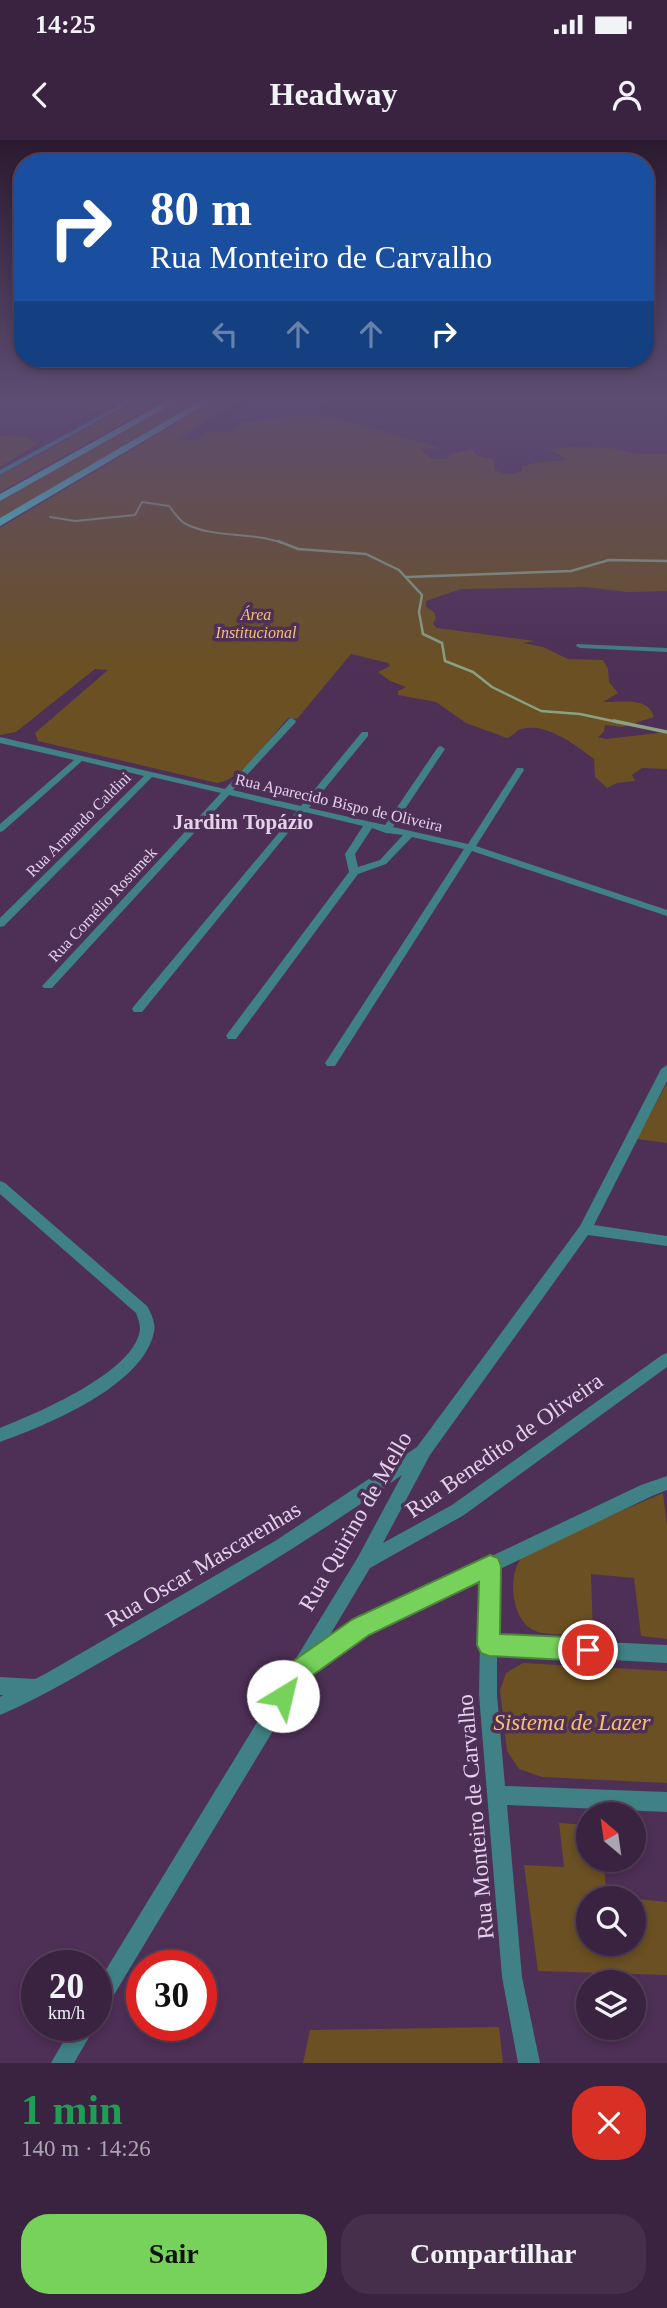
<!DOCTYPE html>
<html lang="pt">
<head>
<meta charset="utf-8">
<style>
  :root { --surface:#3a2340; --page:#452f4b; --text:#f1f3f6; --muted:#aba4b1; --line:#544059; --accent:#76d25a }
  body { margin:0; font-family:Georgia,serif; background:var(--page); color:var(--text); height:100vh; display:flex; flex-direction:column; font-size:26px; white-space:nowrap }
  * { box-sizing:border-box; margin:0 }
  p { font-size:23px; color:var(--muted) }
  .icon { flex:none; width:38px; height:38px; fill:none; stroke:currentColor; stroke-width:2; stroke-linecap:round; stroke-linejoin:round }
  .map { position:relative; height:1923px; overflow:hidden }
  .panel { display:flex; flex-direction:column; background:var(--surface); flex:1 }
  .panel>* { flex:none }
  .top-card { position:absolute; left:14px; top:14px; width:640px; height:214px; border-radius:28px; box-shadow:0 4px 10px #0003,0 0 0 2px var(--line); background:#1a4fa0; color:#fff; overflow:hidden }
  .needle { width:46px; rotate:331deg }
  .controls { position:absolute; left:576px; top:1662px; display:grid; gap:14px }
  .controls a { display:grid; place-items:center; width:70px; height:70px; border-radius:50%; background:var(--surface); box-shadow:0 4px 10px #0003,0 0 0 2px var(--line); font-size:35px }
  .speed { position:absolute; left:21px; top:1810px; display:flex; gap:14px; font-size:35px; font-weight:700; text-align:center }
  .speed>* { display:grid; place-content:center; width:91px; height:91px; border-radius:50%; background:var(--surface); box-shadow:0 4px 10px #0003,0 0 0 2px var(--line); line-height:1 }
  .speed small { font-size:18px; font-weight:400 }
  .speed .limit { border:10px solid #d22; background:#fff; color:#111 }
  .pin { position:absolute; display:grid; place-items:center; width:60px; height:60px; color:#fff; margin:-30px; border:4px solid #fff; border-radius:50%; box-shadow:0 2px 7px #0007 }
  .me { position:absolute; width:77px; margin:-38px; rotate:36deg; stroke-linejoin:round; filter:drop-shadow(0 0 5px #0008) }
  .turn { display:flex; align-items:center; gap:24px; height:147px; padding:0 21px; font-size:32px }
  .turn .icon { width:91px; height:91px; stroke-width:2.5 }
  .turn b { display:block; font-size:49px; line-height:60px }
  .lanes { display:flex; align-items:center; height:66px; padding:0 21px; background:#0003; justify-content:center; gap:35px; direction:ltr }
  .lanes .off { opacity:.35 }
  .round { display:grid; place-items:center; flex:none; width:74px; height:74px; border-radius:28px; background:var(--page) }
  .overview { display:flex; align-items:center; justify-content:space-between; height:119px; padding:0 21px }
  h1 { font-size:42px; font-weight:800; line-height:52px; color:#1e9e55 }
  .button { display:flex; gap:14px; margin-top:auto; padding:14px 21px }
  .button a { flex:1; height:80px; border-radius:28px; background:var(--accent); color:#111; font-size:28px; font-weight:800; line-height:80px; text-align:center }
  .button a+a { background:var(--page); color:var(--text) }
  .status { display:flex; justify-content:space-between; align-items:center; height:49px; padding:0 35px; background:var(--surface); direction:ltr }
  .status svg { height:19px; fill:currentColor }
  header { display:flex; justify-content:space-between; align-items:center; height:91px; padding:0 21px; background:var(--surface); font-size:32px; font-weight:800 }
  .map>svg:first-child { display:block }
  .built { fill:#593663 }
  .green { fill:#6a5022; fill-rule:evenodd }
  .lines { fill:none; stroke-linecap:round; stroke-linejoin:round }
  .stream-far2 { stroke:#8aa184; stroke-width:2 }
  .stream-far1 { stroke:#8aa184; stroke-width:2.5 }
  .stream { stroke:#8aa184; stroke-width:3.5 }
  .street { fill:#3f8184; fill-rule:evenodd }
  .secondary { fill:#2ea6ab; fill-rule:evenodd }
  .highway { fill:#47d7dd; fill-rule:evenodd }
  .route { fill:#76d25a; stroke:#4d883a; stroke-width:2 }
  .labels { text-anchor:middle; stroke-width:7; stroke-linejoin:round; paint-order:stroke }
  .far-park-label { font-size:16px; font-style:italic; fill:#f5c16b; stroke:#4e2f56 }
  .far-street-label { font-size:16px; fill:#e4d2ea; stroke:#4e2f56 }
  .far-district-label { font-size:21px; font-weight:bold; fill:#e4d2ea; stroke:#4e2f56 }
  .near-street-label { font-size:23px; fill:#e4d2ea; stroke:#4e2f56 }
  .near-park-label { font-size:23px; font-style:italic; fill:#f5c16b; stroke:#4e2f56 }
</style>
</head>
<body>
<div class="status"><b>14:25</b><svg viewBox="0 0 49 12"><path d="M0 12V9h3v3zM5 12V6h3v6zM10 12V3h3v9zM15 12V0h3v12zM26 1h20v11H26zM47 4h2v5h-2z"/></svg></div>
<header><svg class="icon" aria-label="back" viewBox="0 0 24 24"><path d="M15 5l-7 7 7 7"/></svg>Headway<svg class="icon" aria-label="person" viewBox="0 0 24 24"><circle cx="12" cy="8" r="4"/><path d="M4 21q1-7 8-7t8 7"/></svg></header>
<div class="map">
<svg width="667" height="1923" viewBox="0 0 667 1923">
  <rect width="100%" height="100%" fill="#4e2f56"/>
  <g class="built">
    <path d="M 0,260 L 118,260 L 64,287 L 0,285 Z"/>
    <path d="M 257,260 L 335,260 L 319,265 L 312,277 L 224,281 Z"/>
  </g>
  <g class="green">
    <path d="M 139,260 L 164,260 L 0,352 L 0,336 Z"/>
    <path d="M 177,260 L 202,260 L 0,378 L 0,361 Z"/>
    <path d="M 215,260 L 240,260 L 179,298 L 193,301 L 206,295 L 204,292 L 235,291 L 232,289 L 244,284 L 240,283 L 243,282 L 287,276 L 331,277 L 441,308 L 420,309 L 431,319 L 447,319 L 451,314 L 472,309 L 477,316 L 494,320 L 495,330 C 503,335 514,335 522,331 L 522,327 L 538,322 L 568,320 L 550,309 L 574,307 L 611,308 L 638,314 L 667,314 L 667,451 L 627,452 L 585,447 L 461,449 L 426,461 L 426,467 L 434,472 L 436,478 L 433,484 L 437,488 L 535,501 L 523,503 L 543,507 L 568,519 L 603,520 L 608,529 L 609,542 L 618,553 L 603,562 C 619,563 648,555 654,577 L 623,587 L 605,585 L 604,592 L 598,597 L 606,599 L 667,592 L 667,629 L 642,628 L 632,635 L 635,641 L 617,643 L 607,648 L 595,637 L 594,619 C 575,605 547,582 521,589 C 516,591 513,596 507,598 L 466,583 L 436,562 L 398,555 L 398,551 L 406,547 L 390,541 L 378,532 L 390,526 L 388,523 L 351,514 L 297,579 L 288,578 C 270,598 244,639 217,643 L 38,601 L 35,593 L 108,530 L 95,529 L 16,592 L 0,595 L 0,388 Z"/>
    <path d="M 0,296 L 26,297 L 38,303 L 0,327 Z"/>
    <path d="M 667,943 L 667,1003 L 637,999 Z"/>
    <path d="M 663,1353 L 667,1385 L 667,1499 L 641,1496 L 634,1438 L 591,1434 L 593,1495 C 576,1494 554,1496 538,1492 C 512,1485 507,1439 520,1420 C 523,1416 529,1412 533,1409 Z"/>
    <path d="M 523,1523 L 667,1531 L 667,1643 L 542,1637 L 519,1629 L 507,1611 L 500,1550 L 506,1533 Z"/>
    <path d="M 559,1683 L 588,1685 L 588,1720 L 603,1720 L 607,1756 L 667,1762 L 667,1835 L 538,1831 L 524,1725 L 564,1727 ZM 588,1759 L 634,1759 L 634,1804 L 588,1804 Z"/>
    <path d="M 499,1887 L 503,1923 L 303,1923 L 310,1890 Z"/>
  </g>
  <g class="lines">
    <path class="stream-far2" d="M 50,377 L 75,381 L 135,375 L 142,362 L 169,366 C 173,371 178,379 184,383 C 213,399 251,391 282,403"/>
    <g class="stream-far1">
      <path d="M 278,401 L 298,409 L 366,414"/>
      <path d="M 366,414 L 399,430 L 422,455 L 419,472 L 423,494 L 442,503 L 445,521 L 473,532 L 492,547 L 541,571 L 580,574 L 622,583"/>
      <path d="M 407,437 L 571,431 L 609,420 L 667,421"/>
    </g>
    <path class="stream" d="M 614,581 L 667,592"/>
    <g class="street">
      <path d="M 577,504 L 667,508 L 667,512 L 580,508 L 576,506 Z"/>
      <path d="M 292,578 L 296,581 L 295,583 L 233,650 L 301,666 L 362,592 L 368,592 L 368,596 L 309,668 L 385,685 L 438,607 L 441,606 L 445,609 L 393,687 L 468,704 L 517,628 L 523,628 L 524,630 L 476,706 L 667,770 L 667,776 L 472,711 L 335,926 L 327,926 L 325,923 L 327,920 L 464,709 L 412,697 L 386,724 L 358,734 L 236,899 L 228,899 L 226,896 L 228,893 L 349,732 L 345,714 L 363,686 L 305,672 L 142,872 L 134,872 L 132,869 L 134,866 L 297,671 L 229,655 L 52,848 L 44,848 L 42,846 L 44,844 L 221,653 L 152,637 L 4,786 L 0,787 L 0,778 L 144,636 L 82,621 L 3,691 L 0,692 L 0,684 L 74,620 L 0,603 L 0,597 L 225,649 L 289,579 ZM 372,688 L 386,693 L 403,695 L 380,720 L 358,727 L 355,714 Z"/>
      <path d="M 667,925 L 667,941 L 594,1085 L 667,1096 L 667,1106 L 588,1095 L 430,1315 L 383,1403 L 452,1365 L 662,1215 L 667,1213 L 667,1227 L 464,1375 L 370,1428 L 327,1500 L 355,1481 L 641,1345 L 667,1336 L 667,1350 L 652,1356 L 498,1430 L 498,1497 L 667,1505 L 667,1523 L 497,1514 L 497,1555 L 505,1646 L 667,1652 L 667,1672 L 507,1665 L 522,1837 L 540,1923 L 518,1923 L 502,1837 L 479,1555 L 481,1438 L 367,1493 L 306,1536 L 103,1873 L 96,1876 L 96,1846 L 358,1417 L 402,1335 C 317,1396 227,1450 136,1502 C 91,1527 47,1555 0,1575 L 0,1557 L 3,1555 L 0,1555 L 0,1537 L 35,1539 L 45,1534 L 275,1401 L 417,1307 L 580,1086 L 661,929 Z"/>
      <path d="M 0,1041 L 5,1043 L 147,1166 C 151,1173 156,1183 154,1192 C 143,1246 47,1285 0,1302 L 0,1288 C 35,1274 136,1232 140,1189 C 140,1184 138,1178 136,1173 L 0,1054 Z"/>
      <path d="M 73,1885 L 96,1885 L 74,1923 L 51,1923 Z"/>
    </g>
    <path class="secondary" d="M 129,260 L 136,260 L 0,335 L 0,330 Z"/>
    <g class="highway">
      <path d="M 168,260 L 179,260 L 0,361 L 0,354 Z"/>
      <path d="M 202,260 L 213,260 L 0,386 L 0,378 Z"/>
    </g>
  </g>
  <linearGradient id="sky" x2="0" y2="1"><stop stop-color="#2b1a2f"/><stop offset="0.49" stop-color="#5d4d73"/><stop offset="1" stop-color="#5d4d73" stop-opacity="0"/></linearGradient>
  <rect width="667" height="529" fill="url(#sky)"/>
  <path class="route" d="M 490,1415 L 498,1418 L 501,1426 L 500,1494 L 588,1498 L 596,1501 L 600,1510 L 596,1518 L 588,1521 L 489,1516 L 481,1513 L 477,1505 L 479,1442 L 369,1495 L 306,1540 L 292,1564 L 283,1568 L 275,1564 L 272,1556 L 289,1524 L 353,1479 Z"/>
  <g class="labels">
    <g class="far-park-label">
      <text x="256" y="480">Área<tspan x="256" dy="18">Institucional</tspan></text>
    </g>
    <g class="far-street-label">
      <text transform="translate(339 662) rotate(13)" y="6">Rua Aparecido Bispo de Oliveira</text>
      <text transform="translate(78 684) rotate(-45)" y="6">Rua Armando Caldini</text>
      <text transform="translate(102 764) rotate(-47)" y="6">Rua Cornélio Rosumek</text>
    </g>
    <g class="far-district-label">
      <text x="243" y="689">Jardim Topázio</text>
    </g>
    <g class="near-street-label">
      <text transform="translate(504 1305) rotate(-35)" y="8">Rua Benedito de Oliveira</text>
      <text transform="translate(355 1381) rotate(-60)" y="8">Rua Quirino de Mello</text>
      <text transform="translate(203 1424) rotate(-31)" y="8">Rua Oscar Mascarenhas</text>
      <text transform="translate(475 1677) rotate(-95)" y="8">Rua Monteiro de Carvalho</text>
    </g>
    <g class="near-park-label">
      <text x="572" y="1590">Sistema de Lazer</text>
    </g>
  </g>
</svg>
<div class="controls">
<a><svg class="needle" viewBox="-14 -14 28 28"><path d="M0-13l5 13h-10z" fill="#e53935"/><path d="M0 13l5-13h-10z" fill="#aba4b1"/></svg></a>
<a><svg class="icon" aria-label="search" viewBox="0 0 24 24"><circle cx="10" cy="10" r="6"/><path d="M15 15l6 6"/></svg></a>
<a><svg class="icon" aria-label="layers" viewBox="0 0 24 24"><path d="M12 4l9 5-9 5-9-5zM3 14l9 5 9-5"/></svg></a>
</div>
<div class="speed"><div>20<small>km/h</small></div><div class="limit">30</div></div>
<div class="pin" style="left:588px;top:1510px;background:#d93025"><svg class="icon" aria-label="arrive" viewBox="0 0 24 24"><path d="M6 21V4h12l-3 4 3 4H6"/></svg></div>
<svg class="me" style="left:283px;top:1556px" viewBox="-20 -20 40 40"><circle r="19" fill="#fff"/><path d="M0-13L10 11 0 6-10 11z" fill="#76d25a"/></svg>
<div class="top-card">
<div class="turn"><svg class="icon" aria-label="right" viewBox="0 0 24 24"><path d="M7 20v-9h11M14 6l5 5-5 5"/></svg><div><b>80 m</b>Rua Monteiro de Carvalho</div></div>
<div class="lanes"><svg class="icon off" aria-label="left" viewBox="0 0 24 24"><path d="M17 20v-9H6M10 6l-5 5 5 5"/></svg><svg class="icon off" aria-label="ahead" viewBox="0 0 24 24"><path d="M12 20V5M6 11l6-6 6 6"/></svg><svg class="icon off" aria-label="ahead" viewBox="0 0 24 24"><path d="M12 20V5M6 11l6-6 6 6"/></svg><svg class="icon" aria-label="right" viewBox="0 0 24 24"><path d="M7 20v-9h11M14 6l5 5-5 5"/></svg></div>
</div>
</div>
<section class="panel">
<div class="overview"><div><h1>1 min</h1><p>140 m · 14:26</p></div><a class="round" style="background:#d93025;color:#fff"><svg class="icon" aria-label="close" viewBox="0 0 24 24"><path d="M6 6l12 12M18 6L6 18"/></svg></a></div>
<div class="button"><a>Sair</a><a>Compartilhar</a></div>
</section>
</body>
</html>
